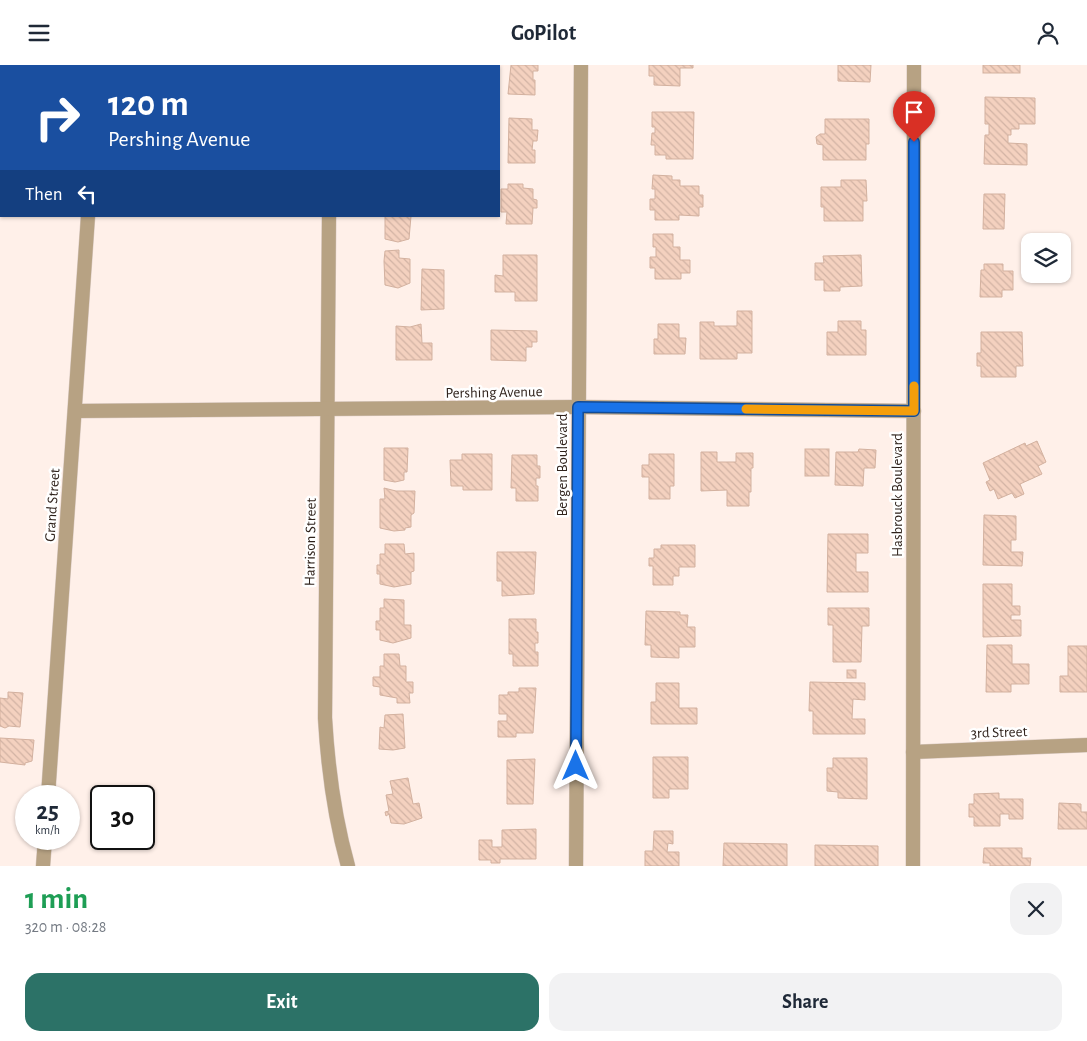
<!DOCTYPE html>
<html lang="en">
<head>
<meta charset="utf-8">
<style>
  :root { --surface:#fff; --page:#f2f2f3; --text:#1f2937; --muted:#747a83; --accent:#2c7267 }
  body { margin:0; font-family:"Alegreya Sans",sans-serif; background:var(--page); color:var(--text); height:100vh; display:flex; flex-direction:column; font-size:19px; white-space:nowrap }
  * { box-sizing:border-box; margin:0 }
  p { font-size:16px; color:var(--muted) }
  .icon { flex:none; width:28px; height:28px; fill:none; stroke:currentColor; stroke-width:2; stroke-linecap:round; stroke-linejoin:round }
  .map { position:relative; height:801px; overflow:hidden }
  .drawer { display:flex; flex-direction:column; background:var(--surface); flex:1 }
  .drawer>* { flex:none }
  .hud { position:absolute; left:0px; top:0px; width:500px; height:152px; box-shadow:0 1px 4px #0004; background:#1a4fa0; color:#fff; overflow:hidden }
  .tools { position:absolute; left:1021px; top:168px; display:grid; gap:10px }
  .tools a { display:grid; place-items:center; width:50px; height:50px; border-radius:10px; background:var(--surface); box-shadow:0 1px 4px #0004; font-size:25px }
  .speed { position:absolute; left:15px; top:720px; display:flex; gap:10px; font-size:25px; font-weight:700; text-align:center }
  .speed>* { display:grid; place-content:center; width:65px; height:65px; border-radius:50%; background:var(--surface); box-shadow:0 1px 4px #0004; line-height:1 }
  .speed small { font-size:12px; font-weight:400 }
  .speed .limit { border:2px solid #111; border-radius:8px; background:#fff; color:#111 }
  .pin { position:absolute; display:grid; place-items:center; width:42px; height:42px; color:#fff; margin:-51px -21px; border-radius:50% 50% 50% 0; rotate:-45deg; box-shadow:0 0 5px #0007 }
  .pin .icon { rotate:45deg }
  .me { position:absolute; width:55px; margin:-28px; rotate:0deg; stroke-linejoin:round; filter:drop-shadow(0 0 4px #0008) }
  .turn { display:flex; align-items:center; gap:18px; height:105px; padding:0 25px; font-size:22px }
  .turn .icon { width:65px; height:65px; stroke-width:2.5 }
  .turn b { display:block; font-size:35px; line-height:42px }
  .then { display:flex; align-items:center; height:48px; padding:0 25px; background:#0003; gap:10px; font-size:19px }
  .round { display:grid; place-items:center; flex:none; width:52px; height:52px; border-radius:15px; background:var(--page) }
  .head { display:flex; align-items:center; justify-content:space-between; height:85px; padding:0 25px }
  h1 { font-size:30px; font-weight:600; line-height:38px; color:#1e9e55 }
  .cta { display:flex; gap:10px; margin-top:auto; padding:10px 25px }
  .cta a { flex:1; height:58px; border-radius:15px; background:var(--accent); color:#fff; font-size:20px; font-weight:600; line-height:58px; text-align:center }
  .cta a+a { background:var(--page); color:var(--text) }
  header { display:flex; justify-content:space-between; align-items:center; height:65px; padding:0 25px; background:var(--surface); font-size:22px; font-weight:600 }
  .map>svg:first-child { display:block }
  .building { fill:url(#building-back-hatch); stroke:#d3b19f }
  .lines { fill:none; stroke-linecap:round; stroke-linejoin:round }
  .minor-casing { stroke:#dacbc4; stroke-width:15 }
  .minor { stroke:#b7a283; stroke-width:14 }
  .route-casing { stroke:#114b97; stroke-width:12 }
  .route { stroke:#1a73e8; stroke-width:9 }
  .slow { stroke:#f59e0b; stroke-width:9 }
  .labels { text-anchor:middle; stroke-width:5; stroke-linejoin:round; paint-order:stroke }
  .street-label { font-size:15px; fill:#2f221b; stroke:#fff }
</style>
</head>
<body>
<header><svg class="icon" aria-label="menu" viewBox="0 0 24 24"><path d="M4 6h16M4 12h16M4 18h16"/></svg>GoPilot<svg class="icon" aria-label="person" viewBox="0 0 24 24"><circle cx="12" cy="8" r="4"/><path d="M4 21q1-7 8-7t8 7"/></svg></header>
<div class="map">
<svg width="1087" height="801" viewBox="0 0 1087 801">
  <defs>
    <pattern id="building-back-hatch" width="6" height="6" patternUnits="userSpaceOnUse" patternTransform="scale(1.25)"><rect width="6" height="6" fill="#f4d1bf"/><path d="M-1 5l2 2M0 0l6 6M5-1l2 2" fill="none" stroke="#d2b3a4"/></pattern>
  </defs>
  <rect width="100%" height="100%" fill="#fff0e9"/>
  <g class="building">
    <path d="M 511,0 L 538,0 L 538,6 L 533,6 L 533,15 L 535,15 L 535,30 L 508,29 Z"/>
    <path d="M 649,0 L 693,0 L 693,3 L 680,3 L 680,21 L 654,20 L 654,11 L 649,11 Z"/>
    <path d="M 838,0 L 871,0 L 870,17 L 838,16 Z"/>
    <rect x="983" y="0" width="37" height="8"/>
    <path d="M 985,32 L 1035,33 L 1035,59 L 1019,59 L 1019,64 L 1011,64 L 1011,70 L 1008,70 L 1008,78 L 1027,79 L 1027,100 L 984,99 L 985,70 L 989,70 L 989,59 L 985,59 Z"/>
    <path d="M 652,47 L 694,47 L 693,94 L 666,94 L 666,90 L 655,90 L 655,80 L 651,80 L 652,68 L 655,68 L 655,62 L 652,62 Z"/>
    <path d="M 509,53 L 532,54 L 532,65 L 538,65 L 537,76 L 533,76 L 532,85 L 535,85 L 535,98 L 508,98 Z"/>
    <path d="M 825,54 L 869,54 L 869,79 L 866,79 L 866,95 L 823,95 L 823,80 L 817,79 L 816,72 L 820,69 L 825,69 Z"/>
    <path d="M 653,110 L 672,111 L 672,115 L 680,115 L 680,121 L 699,121 L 699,130 L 703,130 L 703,142 L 699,142 L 699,151 L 679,150 L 679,155 L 655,155 L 655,145 L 650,145 L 650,134 L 655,134 L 655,124 L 652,124 Z"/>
    <path d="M 841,115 L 866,115 L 867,136 L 863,136 L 863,156 L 824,156 L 824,142 L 821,142 L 821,122 L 841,122 Z"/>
    <path d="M 508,119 L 523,119 L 523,123 L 533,124 L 533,134 L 537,135 L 537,143 L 533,143 L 532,159 L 506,159 L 507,147 L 501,147 L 501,124 L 508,124 Z"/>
    <path d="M 984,129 L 1005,129 L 1004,164 L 983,164 Z"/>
    <path d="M 385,151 L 411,151 L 409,174 L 398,177 L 385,174 Z"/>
    <path d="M 653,169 L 673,169 L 673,182 L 680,182 L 680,195 L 690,195 L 690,208 L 681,208 L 681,214 L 655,214 L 655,203 L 650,203 L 650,192 L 656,192 L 656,182 L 653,182 Z"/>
    <path d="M 399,185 L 399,193 L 410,194 L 410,218 L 398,223 L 385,220 L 384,196 L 385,186 Z"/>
    <path d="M 503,190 L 537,190 L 537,236 L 515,236 L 515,227 L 495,227 L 495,210 L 503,211 Z"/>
    <path d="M 861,190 L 862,221 L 840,222 L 840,226 L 824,226 L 824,215 L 815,215 L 815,198 L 824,198 L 823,191 Z"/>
    <path d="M 984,199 L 1003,199 L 1003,206 L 1013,206 L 1013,225 L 1002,225 L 1002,232 L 980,232 L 981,205 L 984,205 Z"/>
    <path d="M 422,204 L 444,205 L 444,244 L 421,245 Z"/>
    <path d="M 737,246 L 752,246 L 752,288 L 737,288 L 737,294 L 700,294 L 700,257 L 714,257 L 714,261 L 737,261 Z"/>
    <path d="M 838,256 L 861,256 L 861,265 L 866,265 L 866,290 L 827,290 L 827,267 L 838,267 Z"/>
    <path d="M 421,259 L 422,278 L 432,278 L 432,295 L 396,295 L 396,261 L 410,262 Z"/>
    <path d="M 658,259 L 679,259 L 679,273 L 686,273 L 685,289 L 654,289 L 654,274 L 658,274 Z"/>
    <path d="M 491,265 L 537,266 L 537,277 L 532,277 L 532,282 L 526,282 L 526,296 L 491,295 Z"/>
    <path d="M 981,267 L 1022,267 L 1023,301 L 1016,301 L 1016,312 L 981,312 L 981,301 L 977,301 L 977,288 L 981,288 Z"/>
    <path d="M 1037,376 L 1046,397 L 1038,401 L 1042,409 L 1020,419 L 1024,429 L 1015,433 L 1012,428 L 998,434 L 994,424 L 990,426 L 986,417 L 990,415 L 983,398 L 1025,378 L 1026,381 Z"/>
    <path d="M 384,383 L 408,383 L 407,407 L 404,407 L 404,415 L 395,417 L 384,415 Z"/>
    <rect x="805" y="384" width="24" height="27"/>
    <path d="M 859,384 L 876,385 L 875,403 L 864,403 L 863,421 L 835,420 L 836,387 L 858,387 Z"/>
    <path d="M 701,387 L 717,387 L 717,397 L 736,397 L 736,388 L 753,388 L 753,403 L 751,403 L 751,427 L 749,427 L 749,441 L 727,441 L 727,425 L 701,426 Z"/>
    <path d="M 462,389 L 492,389 L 492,425 L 463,425 L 463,421 L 451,421 L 450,395 L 462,395 Z"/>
    <path d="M 649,389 L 674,389 L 674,421 L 670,421 L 670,434 L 649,434 L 649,412 L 642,412 L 642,400 L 649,400 Z"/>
    <path d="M 512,390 L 537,390 L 537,401 L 540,401 L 540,413 L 536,413 L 536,421 L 538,421 L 538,436 L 516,436 L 516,423 L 511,423 Z"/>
    <path d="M 384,423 L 396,426 L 415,426 L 414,448 L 411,450 L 411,462 L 405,463 L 405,465 L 394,466 L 380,463 L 380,434 L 385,434 Z"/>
    <path d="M 984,450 L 1016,451 L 1016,475 L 1011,475 L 1011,487 L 1023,487 L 1022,501 L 983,500 Z"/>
    <path d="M 828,469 L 868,469 L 868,488 L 856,488 L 856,507 L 868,507 L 868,527 L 827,527 Z"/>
    <path d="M 385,479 L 404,479 L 405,489 L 414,488 L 414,506 L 411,507 L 411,519 L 394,522 L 380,519 L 380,509 L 377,509 L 377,500 L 380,500 L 380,489 L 385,489 Z"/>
    <path d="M 661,480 L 695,480 L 695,502 L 679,502 L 679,511 L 673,511 L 673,520 L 653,520 L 653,501 L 649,501 L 649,493 L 654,493 L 654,484 L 661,484 Z"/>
    <path d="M 497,487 L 536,487 L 534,529 L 502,531 L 502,516 L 497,516 Z"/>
    <path d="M 983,519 L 1012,519 L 1012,541 L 1020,541 L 1020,550 L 1011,550 L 1011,555 L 1021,555 L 1021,571 L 983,572 Z"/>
    <path d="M 384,534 L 404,535 L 404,560 L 411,560 L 411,573 L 393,578 L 380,575 L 380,565 L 376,565 L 376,556 L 380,556 L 380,543 L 384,543 Z"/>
    <path d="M 828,543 L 869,543 L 869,561 L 862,561 L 861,597 L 833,597 L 833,560 L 828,560 Z"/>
    <path d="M 646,546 L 680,547 L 680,550 L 688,550 L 687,562 L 695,562 L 695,582 L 679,582 L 679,593 L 651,592 L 651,580 L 645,580 Z"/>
    <path d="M 509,554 L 536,554 L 536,567 L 538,567 L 538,578 L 535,578 L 535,587 L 538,587 L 538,601 L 513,601 L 513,589 L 509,589 Z"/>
    <path d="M 987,580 L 1012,580 L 1012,599 L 1029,599 L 1029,619 L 1011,619 L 1011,627 L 986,627 Z"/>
    <path d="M 1068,581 L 1087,581 L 1087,627 L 1060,627 L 1060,611 L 1068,611 Z"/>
    <path d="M 384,589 L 399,589 L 400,601 L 406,601 L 406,617 L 413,617 L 413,628 L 409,628 L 410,638 L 397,638 L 397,633 L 380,630 L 380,622 L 373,621 L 373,612 L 380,612 L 380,601 L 384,601 Z"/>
    <rect x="847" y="605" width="9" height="8"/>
    <path d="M 810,617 L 865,618 L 865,635 L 853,634 L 852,654 L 865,654 L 865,669 L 813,669 L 813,646 L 809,646 Z"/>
    <path d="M 656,618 L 679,618 L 679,643 L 697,643 L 697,659 L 651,659 L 651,637 L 656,637 Z"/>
    <path d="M 519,623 L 536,623 L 533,668 L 516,668 L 516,672 L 498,672 L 498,656 L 507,656 L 507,649 L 499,649 L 499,630 L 508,630 L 508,627 L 519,627 Z"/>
    <path d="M 8,627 L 23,628 L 20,662 L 9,661 L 5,663 L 0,661 L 0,633 L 8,634 Z"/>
    <path d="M 403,649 L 405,683 L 393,685 L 379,684 L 380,662 L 384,663 L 385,650 Z"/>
    <path d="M 0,673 L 34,675 L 32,696 L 25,698 L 25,700 L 0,697 Z"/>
    <path d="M 653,692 L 688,692 L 688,724 L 669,724 L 669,733 L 653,733 Z"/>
    <path d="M 833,693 L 867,693 L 867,734 L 838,733 L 838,727 L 827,726 L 827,703 L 833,703 Z"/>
    <path d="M 535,694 L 533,739 L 507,739 L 507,695 Z"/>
    <path d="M 408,713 L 413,739 L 419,738 L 422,753 L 404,759 L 391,758 L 389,749 L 386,751 L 385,747 L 389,746 L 386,730 L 393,729 L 390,716 Z"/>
    <path d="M 999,728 L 999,734 L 1023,734 L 1023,754 L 1009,754 L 1009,749 L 1000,749 L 1000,761 L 974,761 L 974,752 L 969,752 L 969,739 L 974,739 L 974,729 Z"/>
    <path d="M 1059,738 L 1081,739 L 1081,747 L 1087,747 L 1087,764 L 1058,764 Z"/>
    <path d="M 536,764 L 536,794 L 500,794 L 500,798 L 491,798 L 491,795 L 479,795 L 479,775 L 492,775 L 492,782 L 502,782 L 502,765 Z"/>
    <path d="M 654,766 L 673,766 L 673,779 L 668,778 L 667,787 L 679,787 L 679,801 L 645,801 L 645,786 L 653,786 Z"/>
    <path d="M 724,778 L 787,779 L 787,801 L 723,801 Z"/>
    <path d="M 815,780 L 878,781 L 878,801 L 815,801 Z"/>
    <path d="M 984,783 L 1022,783 L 1022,793 L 1031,793 L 1030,801 L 990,801 L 990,798 L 983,798 Z"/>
  </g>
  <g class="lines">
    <g class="minor-casing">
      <g id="minor">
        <path d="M 99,1 L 99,0"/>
        <path d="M 331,1 L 331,0"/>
        <path d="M 329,151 L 325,653 C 328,705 334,751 348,801"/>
        <path d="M 75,346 L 578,342 L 914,346"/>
        <path d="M 913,687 L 1087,680"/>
        <path d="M 48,731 L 88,151"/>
        <path d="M 43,801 L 45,774"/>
        <path d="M 576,801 L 581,0"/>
        <path d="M 913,801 L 914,0"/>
      </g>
    </g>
    <use href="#minor" class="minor"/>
  </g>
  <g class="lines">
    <g class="route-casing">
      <path id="route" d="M 576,701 L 578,342 L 914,346 L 914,77"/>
    </g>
    <use href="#route" class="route"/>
    <path class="slow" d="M 746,344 L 914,346 L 914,321"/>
  </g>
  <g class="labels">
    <g class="street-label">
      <text transform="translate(494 327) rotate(-1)" y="5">Pershing Avenue</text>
      <text transform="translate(562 400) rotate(-90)" y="5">Bergen Boulevard</text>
      <text transform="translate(897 430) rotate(-90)" y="5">Hasbrouck Boulevard</text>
      <text transform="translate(52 440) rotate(-86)" y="5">Grand Street</text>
      <text transform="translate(310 477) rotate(-89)" y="5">Harrison Street</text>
      <text transform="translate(999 667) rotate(-2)" y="5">3rd Street</text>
    </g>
  </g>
</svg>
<div class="tools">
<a><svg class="icon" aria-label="layers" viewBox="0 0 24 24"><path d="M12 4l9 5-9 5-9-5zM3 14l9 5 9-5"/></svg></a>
</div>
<div class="speed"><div>25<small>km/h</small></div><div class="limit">30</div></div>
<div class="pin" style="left:914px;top:77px;background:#d93025"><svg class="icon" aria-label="arrive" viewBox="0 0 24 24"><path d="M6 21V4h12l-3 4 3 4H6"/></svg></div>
<svg class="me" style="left:576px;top:701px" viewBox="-20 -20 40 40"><path d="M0-17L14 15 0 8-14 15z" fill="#1a73e8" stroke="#fff" stroke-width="4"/></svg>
<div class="hud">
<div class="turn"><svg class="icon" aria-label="right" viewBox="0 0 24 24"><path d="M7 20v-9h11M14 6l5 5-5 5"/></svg><div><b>120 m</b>Pershing Avenue</div></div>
<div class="then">Then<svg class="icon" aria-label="left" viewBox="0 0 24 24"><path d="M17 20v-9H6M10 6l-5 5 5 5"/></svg></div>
</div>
</div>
<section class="drawer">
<div class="head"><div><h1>1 min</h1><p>320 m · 08:28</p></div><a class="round"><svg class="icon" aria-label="close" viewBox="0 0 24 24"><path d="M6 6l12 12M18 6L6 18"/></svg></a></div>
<div class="cta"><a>Exit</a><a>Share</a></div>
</section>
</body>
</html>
